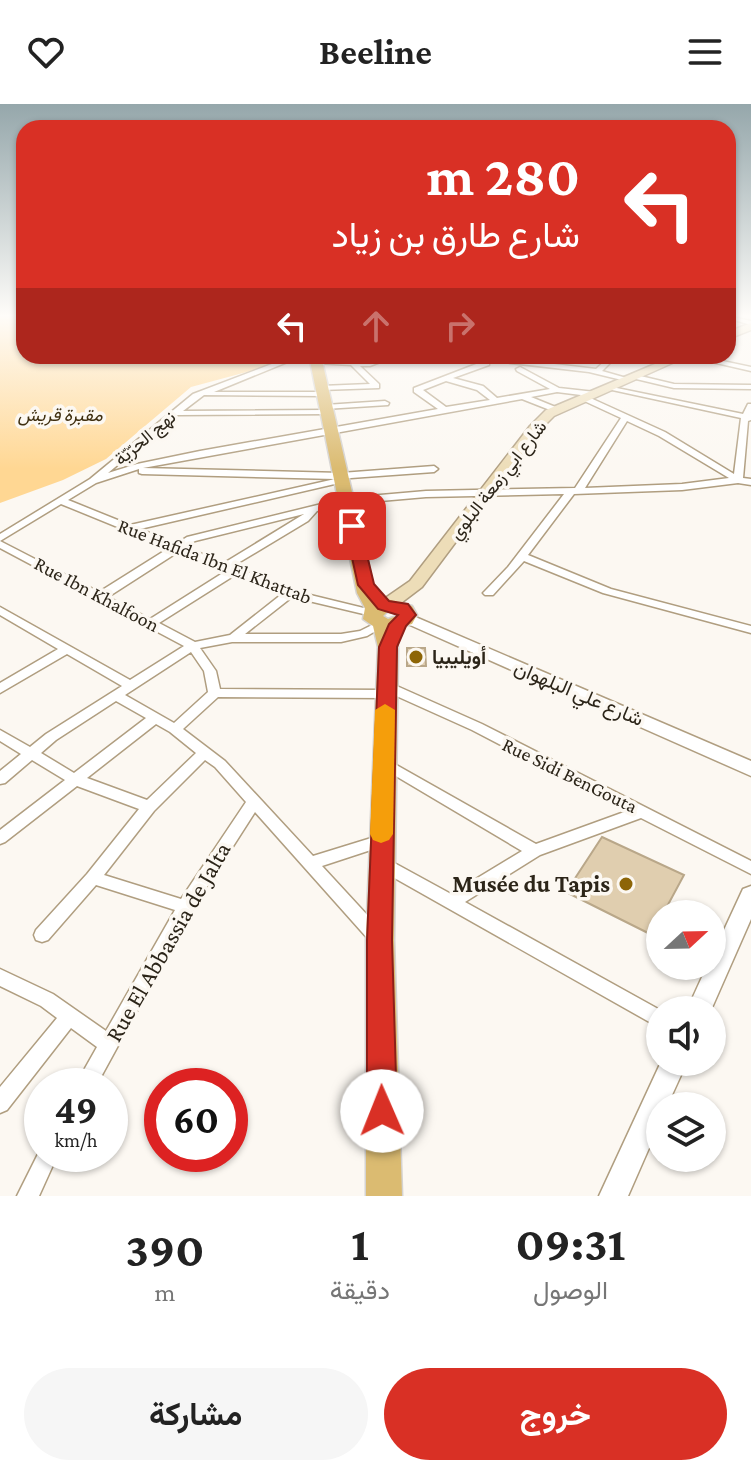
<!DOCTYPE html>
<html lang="ar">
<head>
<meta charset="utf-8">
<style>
  :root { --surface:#fff; --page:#f6f6f6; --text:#222; --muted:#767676; --accent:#d93025 }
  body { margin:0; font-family:"Crimson Pro",Vazirmatn,serif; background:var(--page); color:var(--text); direction:rtl; height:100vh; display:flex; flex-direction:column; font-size:30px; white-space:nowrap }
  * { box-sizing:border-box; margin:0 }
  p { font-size:26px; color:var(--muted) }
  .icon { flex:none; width:44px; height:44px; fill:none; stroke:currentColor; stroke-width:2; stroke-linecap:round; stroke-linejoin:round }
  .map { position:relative; height:1092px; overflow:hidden; direction:ltr }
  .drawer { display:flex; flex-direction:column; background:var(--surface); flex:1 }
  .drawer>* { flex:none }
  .top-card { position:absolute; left:16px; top:16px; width:720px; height:244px; border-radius:24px; box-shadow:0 2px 6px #0004; direction:rtl; background:#d93025; color:#fff; overflow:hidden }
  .needle { width:52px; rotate:68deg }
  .buttons { position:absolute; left:646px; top:796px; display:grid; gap:16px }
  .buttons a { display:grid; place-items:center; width:80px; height:80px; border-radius:50%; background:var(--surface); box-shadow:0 2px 6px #0004; font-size:40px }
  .speed { position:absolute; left:24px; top:964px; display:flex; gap:16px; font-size:40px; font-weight:700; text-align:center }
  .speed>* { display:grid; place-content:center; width:104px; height:104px; border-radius:50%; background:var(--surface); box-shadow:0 2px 6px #0004; line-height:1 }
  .speed small { font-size:20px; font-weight:400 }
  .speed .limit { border:12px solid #d22; background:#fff; color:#111 }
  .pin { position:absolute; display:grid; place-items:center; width:68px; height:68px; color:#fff; margin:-34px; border-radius:16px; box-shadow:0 4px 12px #0006 }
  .me { position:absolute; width:88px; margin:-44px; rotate:359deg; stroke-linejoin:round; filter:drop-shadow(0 0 6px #0008) }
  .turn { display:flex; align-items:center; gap:28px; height:168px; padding:0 24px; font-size:36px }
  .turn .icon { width:104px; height:104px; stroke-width:2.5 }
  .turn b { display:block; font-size:56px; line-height:68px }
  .lanes { display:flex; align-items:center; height:76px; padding:0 24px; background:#0003; justify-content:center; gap:40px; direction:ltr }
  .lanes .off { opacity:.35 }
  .eta { display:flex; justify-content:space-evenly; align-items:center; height:136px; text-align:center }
  .eta b { font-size:48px; font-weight:700; line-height:56px }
  .action { display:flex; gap:16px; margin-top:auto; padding:16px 24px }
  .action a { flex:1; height:92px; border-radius:48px; background:var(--accent); color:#fff; font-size:32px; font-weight:700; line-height:92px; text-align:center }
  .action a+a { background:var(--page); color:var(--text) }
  header { display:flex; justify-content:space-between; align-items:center; height:104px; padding:0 24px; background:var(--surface); font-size:36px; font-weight:700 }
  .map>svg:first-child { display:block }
  .green { fill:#ffd793 }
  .building { fill:#e0ceaf; stroke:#b9a789; stroke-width:2 }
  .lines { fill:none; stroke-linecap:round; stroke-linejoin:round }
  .minor-casing { stroke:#b09e80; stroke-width:3 }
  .tertiary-casing { stroke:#b09e80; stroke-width:3 }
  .secondary-casing { stroke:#b09e80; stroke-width:3 }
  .primary-casing { stroke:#d5d3d1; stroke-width:3 }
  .minor { fill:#fff; fill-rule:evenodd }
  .tertiary { fill:#fff; fill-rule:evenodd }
  .secondary { fill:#edddb8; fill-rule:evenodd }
  .primary { fill:#dbbb71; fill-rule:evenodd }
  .route { fill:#d93025; stroke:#8d1f18; stroke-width:2 }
  .slow { fill:#f59e0b }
  .poi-dot { fill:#8d6507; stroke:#fcf8f2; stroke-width:3 }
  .labels { text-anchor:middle; stroke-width:7; stroke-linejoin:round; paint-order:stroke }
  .far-park-label { font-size:18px; font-style:italic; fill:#3f2f10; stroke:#fcf8f2 }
  .far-street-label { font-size:18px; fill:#2c2519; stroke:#fcf8f2 }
  .street-label { font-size:20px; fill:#2c2519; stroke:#fcf8f2 }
  .poi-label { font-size:20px; font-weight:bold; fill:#2c2519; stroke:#fcf8f2; text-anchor:start }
  .near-poi-label { font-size:24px; font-weight:bold; fill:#2c2519; stroke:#fcf8f2; text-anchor:end }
  .near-street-label { font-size:24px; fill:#2c2519; stroke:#fcf8f2 }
</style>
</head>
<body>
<header><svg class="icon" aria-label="menu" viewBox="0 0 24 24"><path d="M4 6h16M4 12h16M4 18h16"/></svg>Beeline<svg class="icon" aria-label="heart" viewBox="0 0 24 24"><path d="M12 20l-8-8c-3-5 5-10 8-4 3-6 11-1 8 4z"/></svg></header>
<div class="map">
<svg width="751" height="1092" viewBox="0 0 751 1092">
  <rect width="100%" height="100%" fill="#fcf8f2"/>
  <path class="green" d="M 0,212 L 24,212 L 24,252 L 290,252 L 269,262 L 191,283 L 106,355 L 63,376 L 0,399 Z"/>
  <g class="building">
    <path d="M 407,544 L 425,544 L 426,562 L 407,562 Z"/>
    <path d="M 602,733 L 684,771 L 663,810 L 660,810 L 652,831 L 566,788 Z"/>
  </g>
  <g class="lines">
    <g class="minor-casing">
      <g id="minor">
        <path d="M 728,212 L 751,217 L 751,221 L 728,214 Z"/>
        <path d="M 293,252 L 302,252 L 214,288 L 325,288 L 325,292 L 204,291 L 183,307 L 326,306 L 329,306 L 329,310 L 177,311 L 108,369 L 137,360 L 200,347 L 438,305 L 414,288 L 414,284 L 479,259 L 451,252 L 464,252 L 489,257 L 489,261 L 453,274 L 483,282 L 497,294 L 550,285 L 517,267 L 516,265 L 520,263 L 559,284 L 595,288 L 595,292 L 586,292 L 665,328 L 734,370 L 741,314 L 603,284 L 607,282 L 743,310 L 748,300 L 751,300 L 751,316 L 748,317 L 743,374 L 751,375 L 751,381 L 738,379 L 682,386 L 574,390 L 528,451 L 611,485 L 751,522 L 751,529 L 603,489 L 524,457 L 493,491 L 485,491 L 483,489 L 485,487 L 508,463 L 564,390 L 426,393 L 346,400 L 317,407 L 308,417 L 233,462 L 294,487 L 376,507 L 378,509 L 372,512 L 292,493 L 245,530 L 341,530 L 360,527 L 380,517 L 386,520 L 384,522 L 367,532 L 341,538 L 232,538 L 200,544 L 216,567 L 220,585 L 384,586 L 380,582 L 382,579 L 390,579 L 482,620 L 751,757 L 751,770 L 641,714 L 540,751 L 465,798 L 660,906 L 660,924 L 375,763 L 373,759 L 375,755 L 381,753 L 387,755 L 451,790 L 522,747 L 379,662 L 377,659 L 379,656 L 384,654 L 536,740 L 627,707 L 472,626 L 392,590 L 391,593 L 386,594 L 218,593 L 183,625 L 225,657 L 313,752 L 381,731 L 386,733 L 389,737 L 386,741 L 322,762 L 381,826 L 383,831 L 381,836 L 375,838 L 369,836 L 255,708 L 191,808 L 96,982 L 75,982 L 97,943 L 71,924 L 7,1006 L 0,1009 L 0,983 L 57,914 L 41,902 L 0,882 L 0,865 L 53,890 L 106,927 L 175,806 L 96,781 L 48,836 L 42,838 L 36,836 L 34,831 L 36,826 L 87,770 L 139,705 L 77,682 L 5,738 L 0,740 L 0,726 L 65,676 L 32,656 L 5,679 L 0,680 L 0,667 L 21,650 L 0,637 L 0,626 L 30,643 L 46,630 L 122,582 L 67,550 L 0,589 L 0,579 L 58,545 L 0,511 L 0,503 L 130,576 L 184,542 L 0,444 L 0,430 L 90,375 L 193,290 ZM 446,277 L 477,286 L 490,296 L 446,303 L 423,286 ZM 557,288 L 581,291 L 579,293 L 580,295 L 621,314 L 575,384 L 426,387 L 346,394 L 187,433 L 176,440 L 140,425 L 339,379 L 341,377 L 337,375 L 434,368 L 438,365 L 434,362 L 341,369 L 143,364 L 522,295 L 555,308 L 559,306 L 558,304 L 531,293 ZM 627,317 L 659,332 L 729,374 L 682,380 L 585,384 ZM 139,365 L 139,369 L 142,370 L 335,375 L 130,421 L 68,396 L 96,379 ZM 61,400 L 169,444 L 99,488 L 0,437 ZM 304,410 L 224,459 L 185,443 L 195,437 ZM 178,448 L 226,467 L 150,515 L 108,493 ZM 235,471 L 282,490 L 230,531 L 195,538 L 159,519 ZM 191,548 L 204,567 L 208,588 L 174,619 L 125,591 ZM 116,597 L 146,614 L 74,669 L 41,649 L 56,636 ZM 156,620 L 170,628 L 196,649 L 147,696 L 87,674 ZM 205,656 L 215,663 L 246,698 L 181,795 L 104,771 L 154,707 Z"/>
        <path d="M 385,252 L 395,252 L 370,262 L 360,262 L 379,280 L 379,284 L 321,286 L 317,284 L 321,282 L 370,280 L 351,261 L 316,259 L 314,258 L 314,256 L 367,258 Z"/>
        <path d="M 472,252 L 487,252 L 596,265 L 610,252 L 617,252 L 602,267 L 630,275 L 626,277 L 589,268 L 494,257 Z"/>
        <path d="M 686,252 L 699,252 L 751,263 L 751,267 Z"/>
        <path d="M 632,270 L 674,280 L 751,281 L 751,285 L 674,284 L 632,274 Z"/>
        <path d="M 385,297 L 389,299 L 388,301 L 325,305 L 321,303 L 325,301 Z"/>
        <path d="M 42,1042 L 42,1050 L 58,1050 L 39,1092 L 17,1092 Z"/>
      </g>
    </g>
    <g class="tertiary-casing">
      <g id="tertiary">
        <path d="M 406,509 L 751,657 L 751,672 L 401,517 L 398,514 Z"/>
        <path d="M 751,782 L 751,815 L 711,906 L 687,906 L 707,862 L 712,862 L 712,852 L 743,785 Z"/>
        <path d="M 661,958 L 687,958 L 667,1002 L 660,1002 L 660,1019 L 628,1092 L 599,1092 Z"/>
      </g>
    </g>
    <g class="secondary-casing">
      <g id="secondary">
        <path d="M 751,219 L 751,226 L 728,235 L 728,228 Z"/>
        <path d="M 674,252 L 688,252 L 554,312 L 538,328 L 422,483 L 393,505 L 381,505 L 379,501 L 381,497 L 410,477 L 530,322 L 546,306 Z"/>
      </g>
    </g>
    <g class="primary-casing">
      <path id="primary" d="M 309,252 L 321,252 L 375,489 L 380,497 L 387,495 L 412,502 L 417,511 L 412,520 L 393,525 L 398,543 L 394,836 L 402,1092 L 366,1092 L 366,836 L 378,543 L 373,522 L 363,515 L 365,504 L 357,489 ZM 388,507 L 397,510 L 397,512 L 388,515 L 383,512 Z"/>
    </g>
    <use href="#minor" class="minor"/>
    <use href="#tertiary" class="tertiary"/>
    <use href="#secondary" class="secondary"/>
    <use href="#primary" class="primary"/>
  </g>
  <linearGradient id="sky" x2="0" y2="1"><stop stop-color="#95a7ab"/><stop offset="0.58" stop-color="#fefcf9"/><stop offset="1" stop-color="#fefcf9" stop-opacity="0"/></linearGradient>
  <rect width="751" height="365" fill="url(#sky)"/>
  <path class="route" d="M 352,418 L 360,422 L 374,480 L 389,497 L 408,500 L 416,511 L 406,522 L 397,543 L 392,836 L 397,1007 L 393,1017 L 382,1022 L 372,1017 L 367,1007 L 367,836 L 379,543 L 389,520 L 398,511 L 378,505 L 358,481 L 345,422 Z"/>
  <path class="slow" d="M 385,600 L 395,606 L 393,730 L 389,736 L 381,739 L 373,736 L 370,730 L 375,606 Z"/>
  <g class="poi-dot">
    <circle cx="416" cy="553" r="8"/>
    <circle cx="626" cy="780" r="8"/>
  </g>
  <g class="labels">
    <g class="far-park-label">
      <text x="60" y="317">مقبرة قريش</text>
    </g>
    <g class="far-street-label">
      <text transform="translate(145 334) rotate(-40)" y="6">نهج الحرّيّة</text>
      <text transform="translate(498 376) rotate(-52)" y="6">شارع ابي زمعة البلوي</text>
    </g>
    <g class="street-label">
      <text transform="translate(215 457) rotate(21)" y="7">Rue Hafida Ibn El Khattab</text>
      <text transform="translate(97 490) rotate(28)" y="7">Rue Ibn Khalfoon</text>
      <text transform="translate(579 589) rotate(23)" y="7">شارع علي البلهوان</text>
      <text transform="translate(570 671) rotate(26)" y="7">Rue Sidi BenGouta</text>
    </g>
    <g class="poi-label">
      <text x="432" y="560">أويليبيا</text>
    </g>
    <g class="near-poi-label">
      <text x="610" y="788">Musée du Tapis</text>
    </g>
    <g class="near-street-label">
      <text transform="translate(168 838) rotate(-60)" y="8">Rue El Abbassia de Jalta</text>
    </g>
  </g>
</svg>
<div class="buttons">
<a><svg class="needle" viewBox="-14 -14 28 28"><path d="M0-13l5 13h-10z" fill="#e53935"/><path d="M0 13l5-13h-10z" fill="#767676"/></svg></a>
<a><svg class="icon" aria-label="sound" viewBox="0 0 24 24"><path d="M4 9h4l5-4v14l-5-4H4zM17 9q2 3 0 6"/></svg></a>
<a><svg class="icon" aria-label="layers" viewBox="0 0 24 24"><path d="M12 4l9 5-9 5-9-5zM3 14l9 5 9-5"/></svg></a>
</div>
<div class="speed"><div>49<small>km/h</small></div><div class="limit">60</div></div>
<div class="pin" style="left:352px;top:422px;background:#d93025"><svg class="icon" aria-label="arrive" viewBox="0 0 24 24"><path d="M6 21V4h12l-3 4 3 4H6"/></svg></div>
<svg class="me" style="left:382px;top:1007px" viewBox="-20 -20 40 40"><circle r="19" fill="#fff"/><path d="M0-13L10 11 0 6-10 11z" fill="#d93025"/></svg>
<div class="top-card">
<div class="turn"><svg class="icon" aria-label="left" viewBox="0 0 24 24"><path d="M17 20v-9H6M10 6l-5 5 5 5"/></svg><div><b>280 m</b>شارع طارق بن زياد</div></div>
<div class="lanes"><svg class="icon" aria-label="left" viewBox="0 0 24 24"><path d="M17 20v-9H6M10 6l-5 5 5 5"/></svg><svg class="icon off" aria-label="ahead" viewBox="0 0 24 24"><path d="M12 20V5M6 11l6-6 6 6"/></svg><svg class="icon off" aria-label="right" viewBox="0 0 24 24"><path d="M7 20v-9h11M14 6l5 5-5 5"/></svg></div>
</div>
</div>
<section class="drawer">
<div class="eta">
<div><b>09:31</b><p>الوصول</p></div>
<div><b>1</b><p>دقيقة</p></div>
<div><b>390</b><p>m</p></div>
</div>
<div class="action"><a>خروج</a><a>مشاركة</a></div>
</section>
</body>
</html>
